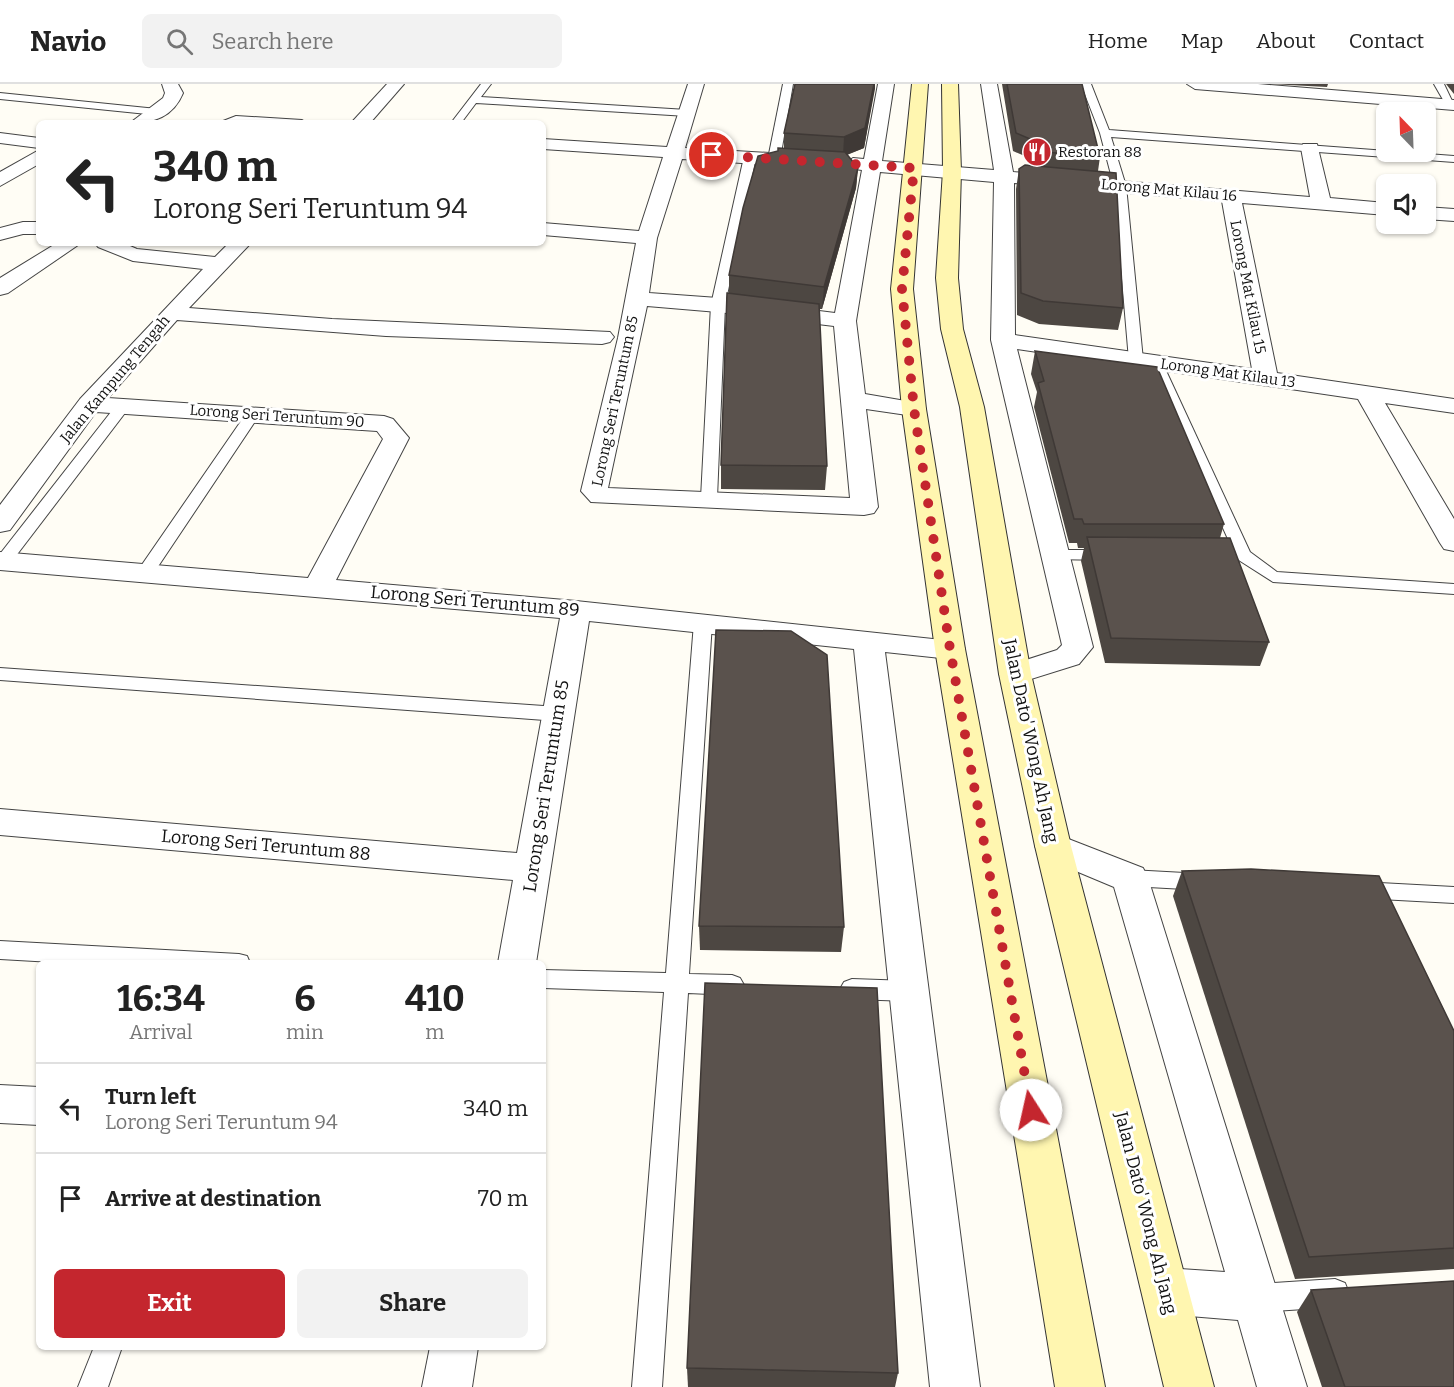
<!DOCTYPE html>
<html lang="en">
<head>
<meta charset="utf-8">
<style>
  :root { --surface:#fff; --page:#f2f2f2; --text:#222; --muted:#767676; --line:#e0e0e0; --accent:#c4262e }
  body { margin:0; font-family:Bitter,serif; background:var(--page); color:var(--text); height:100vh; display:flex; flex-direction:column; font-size:22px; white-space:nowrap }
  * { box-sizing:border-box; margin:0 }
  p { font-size:20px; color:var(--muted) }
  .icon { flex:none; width:33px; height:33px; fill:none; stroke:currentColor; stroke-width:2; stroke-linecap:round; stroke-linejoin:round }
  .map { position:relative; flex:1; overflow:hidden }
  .side { position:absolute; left:36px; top:876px; width:510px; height:390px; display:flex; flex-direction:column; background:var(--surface); border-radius:9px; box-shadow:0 2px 4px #0004 }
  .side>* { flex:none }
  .banner { position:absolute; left:36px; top:36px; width:510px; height:126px; border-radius:9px; box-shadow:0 2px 4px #0004; background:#fff; color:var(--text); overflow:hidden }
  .needle { width:39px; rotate:337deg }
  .controls { position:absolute; left:1376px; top:18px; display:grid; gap:12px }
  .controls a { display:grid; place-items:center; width:60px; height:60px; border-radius:9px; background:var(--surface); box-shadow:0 2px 4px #0004; font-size:30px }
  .pin { position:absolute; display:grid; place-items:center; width:51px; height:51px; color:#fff; margin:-26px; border:3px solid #fff; border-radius:50%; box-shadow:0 2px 6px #0007 }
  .me { position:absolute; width:66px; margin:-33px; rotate:350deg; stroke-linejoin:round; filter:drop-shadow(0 0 4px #0008) }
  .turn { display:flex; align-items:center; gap:21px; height:126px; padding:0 18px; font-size:27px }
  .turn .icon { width:78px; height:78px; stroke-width:2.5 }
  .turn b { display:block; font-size:42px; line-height:51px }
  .eta { display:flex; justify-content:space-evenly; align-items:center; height:102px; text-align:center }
  .eta b { font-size:36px; font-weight:700; line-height:42px }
  .button { display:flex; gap:12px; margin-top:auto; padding:12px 18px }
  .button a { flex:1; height:69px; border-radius:9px; background:var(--accent); color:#fff; font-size:24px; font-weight:700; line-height:69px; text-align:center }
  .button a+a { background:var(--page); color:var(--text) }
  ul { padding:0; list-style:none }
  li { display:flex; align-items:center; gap:18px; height:90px; padding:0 18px; border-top:2px solid var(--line) }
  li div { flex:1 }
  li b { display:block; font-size:22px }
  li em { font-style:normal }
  header { display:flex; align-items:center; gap:36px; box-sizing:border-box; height:84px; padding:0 30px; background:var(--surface); border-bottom:2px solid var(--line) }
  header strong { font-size:28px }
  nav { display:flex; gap:33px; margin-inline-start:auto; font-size:21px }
  .search { width:420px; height:54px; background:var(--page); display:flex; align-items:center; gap:15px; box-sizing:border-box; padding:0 21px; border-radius:9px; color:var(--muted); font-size:22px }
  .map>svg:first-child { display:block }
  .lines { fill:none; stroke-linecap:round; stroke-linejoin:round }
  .service-casing { stroke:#444; stroke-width:2 }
  .minor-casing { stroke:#444; stroke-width:2 }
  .secondary-casing { stroke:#333; stroke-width:2 }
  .service { fill:#fff; fill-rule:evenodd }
  .minor { fill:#fff; fill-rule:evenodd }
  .secondary { fill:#fff6b0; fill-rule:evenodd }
  .wall { fill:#4d4742 }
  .shaded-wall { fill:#3f3936 }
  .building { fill:#5a524d; stroke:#3f3936; stroke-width:1.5 }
  .route { stroke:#c4262e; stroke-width:10; stroke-dasharray:0 18 }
  .labels { text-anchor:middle; stroke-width:6; stroke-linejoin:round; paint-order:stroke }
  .far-poi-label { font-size:15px; fill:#111; stroke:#fff; text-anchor:start }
  .far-street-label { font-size:15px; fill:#111; stroke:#fff }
  .street-label { font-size:18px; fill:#111; stroke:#fff }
</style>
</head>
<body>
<header>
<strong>Navio</strong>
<div class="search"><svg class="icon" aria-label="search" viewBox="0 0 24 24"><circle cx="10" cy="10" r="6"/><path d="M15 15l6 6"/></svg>Search here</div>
<nav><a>Home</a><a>Map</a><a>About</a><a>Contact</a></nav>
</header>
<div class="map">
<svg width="1454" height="1303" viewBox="0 0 1454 1303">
  <rect width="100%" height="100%" fill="#fffdf5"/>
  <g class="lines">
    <g class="service-casing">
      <g id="service">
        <path d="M 481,0 L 491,0 L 481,13 L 687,26 L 692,29 L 687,32 L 476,19 L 461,39 L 451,39 Z"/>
        <path d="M 783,0 L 793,0 L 780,75 L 774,78 L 768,75 Z"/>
        <path d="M 1081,0 L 1091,0 L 1109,46 L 1454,72 L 1454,78 L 1111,53 L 1126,102 L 1143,276 L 1136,280 L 1129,276 L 1114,102 L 1100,49 Z"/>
        <path d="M 1434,0 L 1444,0 L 1454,21 L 1446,21 Z"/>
        <path d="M 0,9 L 157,25 L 162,28 L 157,31 L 0,15 Z"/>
        <path d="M 236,32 L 302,36 L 307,39 L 218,39 Z"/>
        <path d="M 750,70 L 756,73 L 725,221 L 717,414 L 709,419 L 701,414 L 711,221 L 744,73 Z"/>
        <path d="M 1155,274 L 1162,278 L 1250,468 L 1277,488 L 1454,500 L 1454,510 L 1273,498 L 1237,475 L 1148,278 Z"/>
        <path d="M 123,318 L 128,319 L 130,322 L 128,325 L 9,481 L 0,481 L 0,470 L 118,319 Z"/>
        <path d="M 253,326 L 260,330 L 151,493 L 139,493 L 136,489 L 139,485 L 248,327 Z"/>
        <path d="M 1056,466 L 1108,466 L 1116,471 L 1108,476 L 1050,475 L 1048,471 Z"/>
        <path d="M 703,533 L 712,539 L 689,890 L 732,891 L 740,894 L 744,901 L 740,908 L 732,911 L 688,909 L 662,1303 L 632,1303 L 664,908 L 543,904 L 543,886 L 666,889 L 694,539 Z"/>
        <path d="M 0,584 L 558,623 L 565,625 L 568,630 L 565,635 L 558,637 L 0,596 Z"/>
        <path d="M 1130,786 L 1203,790 L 1211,792 L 1214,798 L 1211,804 L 1203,806 L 1130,802 L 1122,800 L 1119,794 L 1122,788 Z"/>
        <path d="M 1361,798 L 1454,803 L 1454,819 L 1361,814 L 1353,812 L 1350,806 L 1353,800 Z"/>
        <path d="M 0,857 L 239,870 L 247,872 L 250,879 L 70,879 L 0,875 Z"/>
        <path d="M 852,895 L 909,897 L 917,900 L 921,907 L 917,914 L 909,917 L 852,915 L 844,912 L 840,905 L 844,898 Z"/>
        <path d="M 1335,1195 L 1345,1199 L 1349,1209 L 1345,1219 L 1335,1223 L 1257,1228 L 1247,1224 L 1243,1214 L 1247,1204 L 1257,1200 Z"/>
        <path d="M 94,1263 L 122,1263 L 108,1303 L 78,1303 Z"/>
      </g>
    </g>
    <g class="minor-casing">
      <g id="minor">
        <path d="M 162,0 L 178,0 L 183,9 C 173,33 154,39 130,39 L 163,14 L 165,9 Z"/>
        <path d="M 387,0 L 404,0 L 370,39 L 351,39 Z"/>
        <path d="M 688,0 L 704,0 L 685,64 L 802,71 L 811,77 L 802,83 L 682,75 L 657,154 L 649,209 L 718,214 L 835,229 L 862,86 L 846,84 L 844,80 L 853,74 L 864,75 L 878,0 L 894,0 L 882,77 L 994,86 L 981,0 L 997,0 L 1013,88 L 1310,113 L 1301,64 L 1303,60 L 1317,60 L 1330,114 L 1386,119 L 1386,131 L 1242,119 L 1277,289 L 1454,315 L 1454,329 L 1385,319 L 1454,435 L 1454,467 L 1444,465 L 1440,459 L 1358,315 L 1017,265 L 1093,563 L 1079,580 L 1015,600 L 1004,597 L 999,590 L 1004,583 L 1057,566 L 1062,561 L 991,256 L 994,98 L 880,88 L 856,237 L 865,310 L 923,320 L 926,325 L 923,330 L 914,332 L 866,325 L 878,423 L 874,429 L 864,431 L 591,418 L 581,407 L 618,254 L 636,159 L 543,151 L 543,139 L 639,147 L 663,73 L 543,65 L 543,55 L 667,63 ZM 1014,99 L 1222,117 L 1252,285 L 1015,251 ZM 647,222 L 718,228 L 834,242 L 850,414 L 608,404 Z"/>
        <path d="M 1187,0 L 1258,0 L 1454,16 L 1454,26 L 1195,5 Z"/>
        <path d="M 0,49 L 39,54 L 39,64 L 0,59 Z"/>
        <path d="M 39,66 L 39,80 L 0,102 L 0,88 Z"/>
        <path d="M 1425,123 L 1454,125 L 1454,137 L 1425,135 Z"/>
        <path d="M 23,138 L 39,138 L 39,150 L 23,150 L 0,156 L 0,144 Z"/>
        <path d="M 57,159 L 81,159 L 8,209 L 0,211 L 0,194 Z"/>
        <path d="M 95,159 L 123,159 L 137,165 L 215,173 L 229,159 L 251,159 L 189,224 L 332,235 L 610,248 L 614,253 L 610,258 L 602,260 L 386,252 L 177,236 L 108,314 L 384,332 L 393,335 L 409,354 L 336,496 L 576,517 L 961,558 L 965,565 L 961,572 L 950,575 L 885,568 L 980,1303 L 930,1303 L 854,565 L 589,537 L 536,879 L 498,879 L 513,796 L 0,751 L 0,725 L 517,769 L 560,534 L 0,486 L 0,468 L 308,494 L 383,355 L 377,347 L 96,328 L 10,446 L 0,448 L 0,421 L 80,315 L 203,185 L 133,177 L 98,163 Z"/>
        <path d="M 1053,749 L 1143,784 L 1148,794 L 1307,1303 L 1257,1303 L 1238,1236 L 1165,1230 L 1148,1223 L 1142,1207 L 1148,1191 L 1165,1184 L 1225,1188 L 1114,803 L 1040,772 L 1035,762 L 1040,752 Z"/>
        <path d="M 0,1001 L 39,1003 L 39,1041 L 0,1039 Z"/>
        <path d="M 430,1263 L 478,1263 L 472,1303 L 422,1303 Z"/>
      </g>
    </g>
    <g class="secondary-casing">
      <g id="secondary">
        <path d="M 912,0 L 928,0 L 913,205 L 926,325 L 965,565 L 1105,1303 L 1055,1303 L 935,565 L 902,325 L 891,205 Z"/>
        <path d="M 942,0 L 958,0 L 961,87 L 958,194 L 963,245 L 984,323 L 1031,590 L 1071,762 L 1214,1303 L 1164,1303 L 1035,762 L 999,590 L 960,323 L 941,245 L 936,194 L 943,87 Z"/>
      </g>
    </g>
    <use href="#service" class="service"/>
    <use href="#minor" class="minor"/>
    <use href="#secondary" class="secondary"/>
  </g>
  <g class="wall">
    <path d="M 795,0 L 875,0 L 864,64 L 847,71 L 858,84 L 856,104 L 822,225 L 819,225 L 827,382 L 825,406 L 721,405 L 721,381 L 729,210 L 729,191 L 778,67 L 784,64 L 784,49 Z"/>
    <path d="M 1002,0 L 1082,0 L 1100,73 L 1098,87 L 1123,224 L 1118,246 L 1039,240 L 1017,231 L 1016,105 L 1019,85 L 1042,82 L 1043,80 L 1013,67 Z"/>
    <path d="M 1269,0 L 1328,0 L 1327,3 Z"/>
    <path d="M 1446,0 L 1454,0 L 1454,10 Z"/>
    <path d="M 1035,267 L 1224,440 L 1220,454 L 1269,558 L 1260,582 L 1105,579 L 1081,477 L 1084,464 L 1078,464 L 1077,459 L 1069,459 L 1034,323 L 1037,308 L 1031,290 Z"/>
    <path d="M 1182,787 L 1454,947 L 1454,1185 L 1295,1195 L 1173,812 Z"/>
    <path d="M 699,842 L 844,843 L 841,868 L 700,866 Z"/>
    <path d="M 1311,1206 L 1454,1303 L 1322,1303 L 1297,1228 Z"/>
    <path d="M 687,1284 L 898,1289 L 895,1303 L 688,1303 Z"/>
  </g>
  <g class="shaded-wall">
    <path d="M 874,0 L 875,0 L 875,5 L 864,64 L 843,72 L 844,53 Z"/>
    <path d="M 858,84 L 856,104 L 822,225 L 824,203 Z"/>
  </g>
  <g class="building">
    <path d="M 795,0 L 874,0 L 865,44 L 844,53 L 784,49 Z"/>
    <path d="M 1007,0 L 1082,0 L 1100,73 L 1045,68 L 1051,64 L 1016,49 Z"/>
    <path d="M 778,64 L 845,68 L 858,84 L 824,203 L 729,191 L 743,124 L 758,72 L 778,67 Z"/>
    <path d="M 1025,81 L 1116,89 L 1123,224 L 1043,217 L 1021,209 L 1019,85 Z"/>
    <path d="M 727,209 L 819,220 L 827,382 L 721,381 Z"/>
    <path d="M 1035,267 L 1157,283 L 1224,440 L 1084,440 L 1082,435 L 1074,435 L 1038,299 L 1044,297 Z"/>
    <path d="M 1087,453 L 1230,454 L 1269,558 L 1111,554 Z"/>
    <path d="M 716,546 L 791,547 L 827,571 L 844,843 L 699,842 Z"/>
    <path d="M 1251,785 L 1379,792 L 1454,947 L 1454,1164 L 1309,1173 L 1182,787 Z"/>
    <path d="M 705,899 L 877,904 L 898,1289 L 687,1284 Z"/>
    <path d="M 1454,1197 L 1454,1303 L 1345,1303 L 1311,1206 Z"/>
  </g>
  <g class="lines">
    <path class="route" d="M 712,71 L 914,84 L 902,205 L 914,325 L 950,565 L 1031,1026"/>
  </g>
  <defs>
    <g id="restaurant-disc" transform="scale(1.5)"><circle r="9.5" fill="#c4262e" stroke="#fff"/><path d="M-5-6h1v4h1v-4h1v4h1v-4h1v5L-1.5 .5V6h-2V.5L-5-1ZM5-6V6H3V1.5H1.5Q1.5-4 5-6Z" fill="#fff"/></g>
  </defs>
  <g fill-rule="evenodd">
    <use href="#restaurant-disc" x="1037" y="68"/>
  </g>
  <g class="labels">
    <g class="far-poi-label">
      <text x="1058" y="73">Restoran 88</text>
    </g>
    <g class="far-street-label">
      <text transform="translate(1169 106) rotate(5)" y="5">Lorong Mat Kilau 16</text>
      <text transform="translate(1248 203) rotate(79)" y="5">Lorong Mat Kilau 15</text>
      <text transform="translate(1228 289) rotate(8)" y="5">Lorong Mat Kilau 13</text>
      <text transform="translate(115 295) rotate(-50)" y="5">Jalan Kampung Tengah</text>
      <text transform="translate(615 317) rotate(-78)" y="5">Lorong Seri Teruntum 85</text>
      <text transform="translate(277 332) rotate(4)" y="5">Lorong Seri Teruntum 90</text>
    </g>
    <g class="street-label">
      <text transform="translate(475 517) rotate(5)" y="6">Lorong Seri Teruntum 89</text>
      <text transform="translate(1031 657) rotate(78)" y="6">Jalan Dato' Wong Ah Jang</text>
      <text transform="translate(546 702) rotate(-81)" y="6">Lorong Seri Terumtum 85</text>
      <text transform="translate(266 761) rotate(5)" y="6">Lorong Seri Teruntum 88</text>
      <text transform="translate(1146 1129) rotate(76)" y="6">Jalan Dato' Wong Ah Jang</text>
    </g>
  </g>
</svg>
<div class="controls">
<a><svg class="needle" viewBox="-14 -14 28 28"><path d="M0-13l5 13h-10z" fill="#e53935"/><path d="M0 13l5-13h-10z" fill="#767676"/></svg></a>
<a><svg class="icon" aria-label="sound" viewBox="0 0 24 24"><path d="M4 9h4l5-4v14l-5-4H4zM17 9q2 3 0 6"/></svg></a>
</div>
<div class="pin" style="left:712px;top:71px;background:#d93025"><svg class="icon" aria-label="arrive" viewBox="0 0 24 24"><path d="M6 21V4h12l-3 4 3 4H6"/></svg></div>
<svg class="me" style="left:1031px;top:1026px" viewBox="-20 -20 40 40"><circle r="19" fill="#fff"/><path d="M0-13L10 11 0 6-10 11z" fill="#c4262e"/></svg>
<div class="banner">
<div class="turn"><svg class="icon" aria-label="left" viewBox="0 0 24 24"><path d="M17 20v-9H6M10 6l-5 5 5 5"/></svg><div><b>340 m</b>Lorong Seri Teruntum 94</div></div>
</div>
<section class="side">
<div class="eta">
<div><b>16:34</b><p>Arrival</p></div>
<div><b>6</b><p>min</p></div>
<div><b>410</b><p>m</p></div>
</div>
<ul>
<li><svg class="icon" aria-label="left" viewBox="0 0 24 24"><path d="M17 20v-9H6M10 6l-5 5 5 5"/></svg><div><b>Turn left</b><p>Lorong Seri Teruntum 94</p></div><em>340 m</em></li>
<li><svg class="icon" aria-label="arrive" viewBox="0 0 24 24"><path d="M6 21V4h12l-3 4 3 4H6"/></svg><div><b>Arrive at destination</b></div><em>70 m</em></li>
</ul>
<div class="button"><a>Exit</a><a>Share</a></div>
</section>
</div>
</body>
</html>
